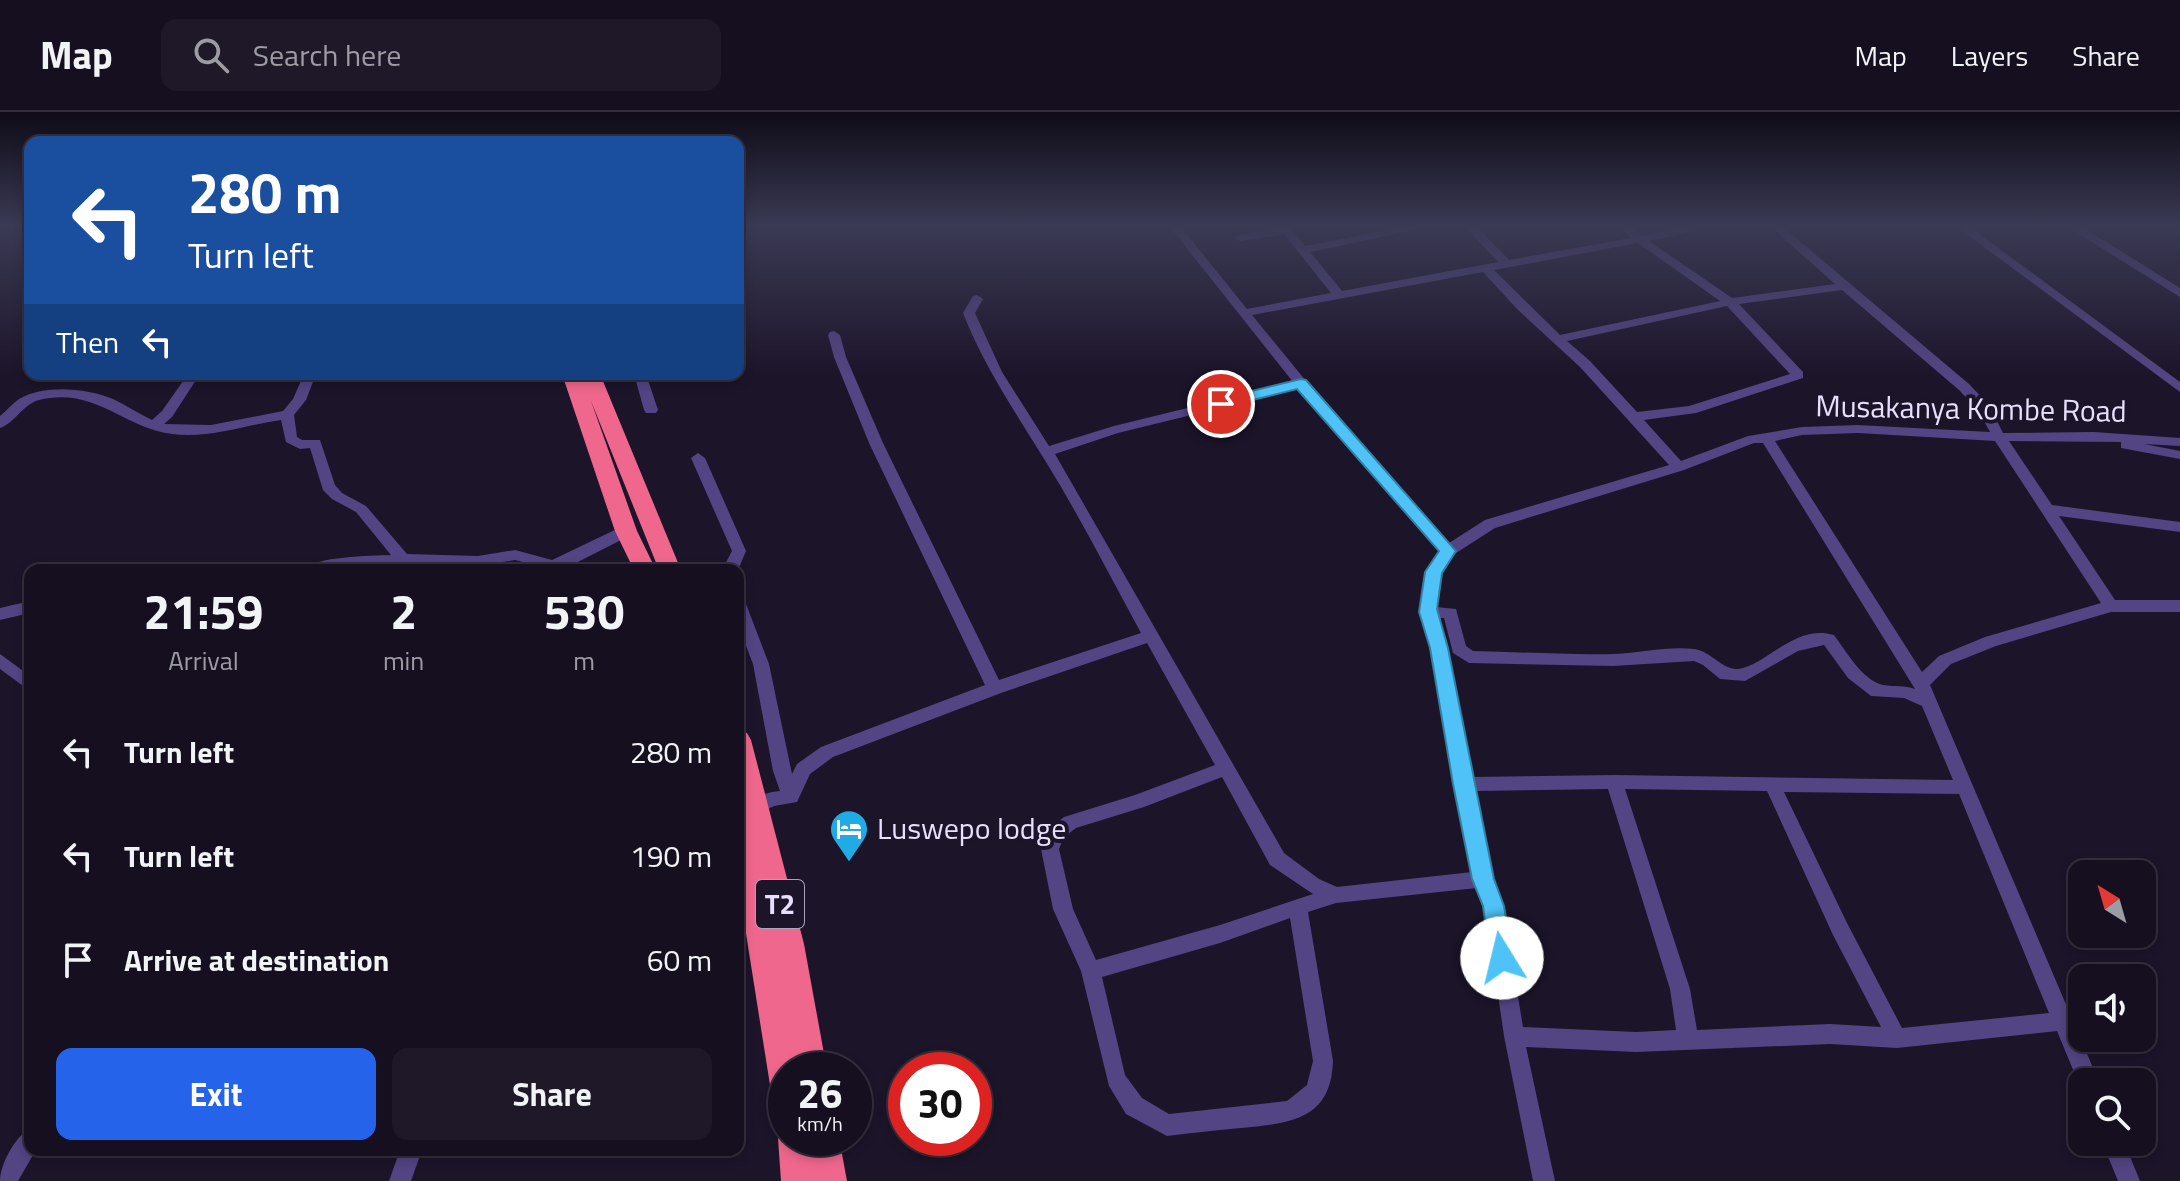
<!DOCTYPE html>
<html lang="en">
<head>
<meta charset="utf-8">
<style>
  :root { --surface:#150f1f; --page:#1e1828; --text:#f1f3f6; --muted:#9d9ca4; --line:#342f3d; --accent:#2563eb }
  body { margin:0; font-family:"Titillium Web",sans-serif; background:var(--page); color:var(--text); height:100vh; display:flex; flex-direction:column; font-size:30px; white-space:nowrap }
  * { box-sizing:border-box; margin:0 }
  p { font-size:26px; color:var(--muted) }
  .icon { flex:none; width:44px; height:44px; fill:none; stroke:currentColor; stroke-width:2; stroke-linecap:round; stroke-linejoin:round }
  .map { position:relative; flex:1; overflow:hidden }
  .panel { position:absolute; left:24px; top:452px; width:720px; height:592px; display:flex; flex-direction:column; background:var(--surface); border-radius:16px; box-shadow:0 4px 12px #0003,0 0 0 2px var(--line) }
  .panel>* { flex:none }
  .top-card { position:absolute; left:24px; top:24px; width:720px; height:244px; border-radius:16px; box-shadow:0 4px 12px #0003,0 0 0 2px var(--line); background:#1a4fa0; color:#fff; overflow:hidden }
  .needle { width:52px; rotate:323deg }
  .tools { position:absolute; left:2068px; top:748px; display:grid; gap:16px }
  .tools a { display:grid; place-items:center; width:88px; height:88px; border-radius:16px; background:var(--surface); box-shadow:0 4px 12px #0003,0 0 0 2px var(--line); font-size:40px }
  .speed { position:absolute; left:768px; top:940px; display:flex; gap:16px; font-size:40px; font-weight:700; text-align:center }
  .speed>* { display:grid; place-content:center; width:104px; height:104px; border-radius:50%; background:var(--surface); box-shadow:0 4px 12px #0003,0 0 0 2px var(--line); line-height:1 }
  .speed small { font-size:20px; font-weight:400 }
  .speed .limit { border:12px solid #d22; background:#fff; color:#111 }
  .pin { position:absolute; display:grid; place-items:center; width:68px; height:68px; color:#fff; margin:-34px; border:4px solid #fff; border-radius:50%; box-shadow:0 2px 8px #0007 }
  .me { position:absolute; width:88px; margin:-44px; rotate:351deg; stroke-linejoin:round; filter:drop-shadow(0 0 6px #0008) }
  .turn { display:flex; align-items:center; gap:28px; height:168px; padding:0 32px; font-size:36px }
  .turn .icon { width:104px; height:104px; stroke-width:2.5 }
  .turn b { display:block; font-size:56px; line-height:68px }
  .then { display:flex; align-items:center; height:76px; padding:0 32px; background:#0003; gap:16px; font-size:30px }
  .eta { display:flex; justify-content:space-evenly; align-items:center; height:136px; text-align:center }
  .eta b { font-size:48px; font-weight:700; line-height:56px }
  .cta { display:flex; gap:16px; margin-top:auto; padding:16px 32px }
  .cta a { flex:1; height:92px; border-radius:16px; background:var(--accent); color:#fff; font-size:32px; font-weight:700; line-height:92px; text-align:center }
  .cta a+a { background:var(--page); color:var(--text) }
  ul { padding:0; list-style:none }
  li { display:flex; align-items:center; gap:24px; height:104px; padding:0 32px }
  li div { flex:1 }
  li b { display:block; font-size:30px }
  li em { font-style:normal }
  header { display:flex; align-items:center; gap:48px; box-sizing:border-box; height:112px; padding:0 40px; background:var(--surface); border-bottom:2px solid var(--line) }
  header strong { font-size:38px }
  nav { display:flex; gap:44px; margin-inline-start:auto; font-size:28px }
  .search { width:560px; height:72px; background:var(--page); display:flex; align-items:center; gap:20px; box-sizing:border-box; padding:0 28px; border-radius:16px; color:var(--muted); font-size:30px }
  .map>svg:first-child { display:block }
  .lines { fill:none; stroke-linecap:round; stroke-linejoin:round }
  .minor { fill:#534483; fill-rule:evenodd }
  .highway { fill:#ef678d; fill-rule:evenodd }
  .route { fill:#4fc3f7; stroke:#337fa1; stroke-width:2 }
  .labels { text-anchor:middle; stroke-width:8; stroke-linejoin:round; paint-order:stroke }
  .shield { fill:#1c1429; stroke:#aba2bd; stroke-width:2 }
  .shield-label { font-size:28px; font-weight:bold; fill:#e8dffc }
  .street-label { font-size:30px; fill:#e8dffc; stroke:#1c1429 }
  .poi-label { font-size:30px; fill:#e8dffc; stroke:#1c1429; text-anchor:start }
</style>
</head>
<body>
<header>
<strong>Map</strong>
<div class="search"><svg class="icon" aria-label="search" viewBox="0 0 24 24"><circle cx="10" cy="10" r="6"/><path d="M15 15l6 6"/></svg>Search here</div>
<nav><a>Map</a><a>Layers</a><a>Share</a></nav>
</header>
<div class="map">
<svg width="2180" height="1069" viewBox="0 0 2180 1069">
  <rect width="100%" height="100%" fill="#1c1429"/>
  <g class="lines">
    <g class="minor">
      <path d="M 1170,115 L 1181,115 L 1247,197 L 1331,181 L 1284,122 L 1240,129 L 1234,126 L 1240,123 L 1290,115 L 1305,134 L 1404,115 L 1429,115 L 1310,140 L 1342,179 L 1498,150 L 1465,115 L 1477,115 L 1509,148 L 1631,126 L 1620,115 L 1632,115 L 1643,124 L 1688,115 L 1714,115 L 1649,129 L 1732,186 L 1835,172 L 1771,115 L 1783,115 L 1969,272 L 1989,293 L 2003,321 L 2094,320 L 2180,326 L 2180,334 L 2144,332 L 2180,339 L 2180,347 L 2121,336 L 2121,330 L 2009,329 L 2052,393 L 2180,410 L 2180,420 L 2059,404 L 2115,488 L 2180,488 L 2180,500 L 2111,500 L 1996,534 L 1951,552 L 1930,573 L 2099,970 L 2082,970 L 2081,977 L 2057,919 L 1897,936 L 1830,932 L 1636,940 L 1526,935 L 1555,1069 L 1533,1069 L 1504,924 L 1485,794 L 1477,776 L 1336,791 L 1308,800 L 1333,949 C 1331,1009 1289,1011 1241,1016 C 1216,1018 1192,1021 1167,1024 L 1126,1002 L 1109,974 L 1081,859 L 1053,797 L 1041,737 L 1051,715 L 1064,705 L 1135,683 L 1215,653 L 1147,531 L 1001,581 L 833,645 L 810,662 L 797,690 L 774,694 L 756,703 L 750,700 L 747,695 C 753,684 768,680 780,679 L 773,659 L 753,552 L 738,513 L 738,486 L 746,492 L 769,552 L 792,662 L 797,652 L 821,635 L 985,573 L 869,331 L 834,245 L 828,223 L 830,220 L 834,219 L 840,223 L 846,245 L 883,331 L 999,568 L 1141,521 C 1110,464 1080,405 1046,350 C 1016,301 984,255 963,201 L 973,184 L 977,183 L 983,187 L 975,201 L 1002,260 L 1049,334 L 1114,314 L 1293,270 ZM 1638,131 L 1720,189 L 1560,223 L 1494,158 ZM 1483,160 L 1518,198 L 1580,255 L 1669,353 L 1485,408 L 1449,431 L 1306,269 L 1252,203 ZM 1842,178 L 1959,278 L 1978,298 L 1990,320 L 1858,313 L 1802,315 L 1748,324 L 1681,349 L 1644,308 L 1696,301 L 1803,266 L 1803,260 L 1739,192 ZM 1727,194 L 1790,262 L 1689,294 L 1637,300 L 1590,249 L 1567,229 ZM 1298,277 L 1440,439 L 1425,460 L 1420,500 L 1424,505 L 1431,536 L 1472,760 L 1337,775 L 1319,767 L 1284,741 L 1055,342 L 1118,321 ZM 1858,321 L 1995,329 L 2101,491 L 1985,525 L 1939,544 L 1922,560 L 1775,329 L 1802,323 ZM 1754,331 L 1763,331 L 1915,577 C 1904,573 1895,575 1883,573 C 1862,568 1846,539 1834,523 C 1795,511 1766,554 1738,557 C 1722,558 1711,539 1694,537 C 1668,534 1640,541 1614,542 C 1567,543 1520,540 1473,539 L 1466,534 L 1456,497 L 1436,495 L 1440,461 L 1453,443 L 1495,416 L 1684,358 ZM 1440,506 L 1444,506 L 1453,541 L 1469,551 L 1613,554 L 1694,549 L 1703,553 L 1720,567 L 1745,569 L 1798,539 L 1824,533 L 1848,566 L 1871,584 L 1904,586 L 1922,594 L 1953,668 L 1614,663 L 1472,665 ZM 1222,665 L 1270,753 L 1313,782 L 1220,813 L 1096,848 L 1073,797 L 1059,737 L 1064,725 L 1076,716 L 1144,695 ZM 1608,677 L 1670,877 L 1676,918 L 1636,920 L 1523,915 L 1503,794 L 1492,767 L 1475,679 ZM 1625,677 L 1767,679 L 1833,823 L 1881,915 L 1830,912 L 1697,918 L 1690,877 ZM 1784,680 L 1959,682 L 2049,901 L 1902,916 L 1847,811 ZM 1290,806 L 1313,949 L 1307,973 L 1287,989 L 1169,1002 L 1142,986 L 1125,963 L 1102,865 L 1220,831 Z"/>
      <path d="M 1957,115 L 1970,115 L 2180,270 L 2180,280 Z"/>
      <path d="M 2068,115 L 2082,115 L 2180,176 L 2180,185 Z"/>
      <path d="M 188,262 L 200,262 L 172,305 L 164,312 L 211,313 L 283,299 L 293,287 L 304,262 L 316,262 L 306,288 L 294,303 L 297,325 L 302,328 L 320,328 L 335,373 L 342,381 L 366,394 L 407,442 L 478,444 L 515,438 L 552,448 L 621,415 L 626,414 L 633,419 L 631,423 L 568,455 L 554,458 L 515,448 L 478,454 L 403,452 L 339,458 L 302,458 C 316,444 370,444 391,443 L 356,400 L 332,387 L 323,378 L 310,336 L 300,337 L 286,330 L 281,308 C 245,313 209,327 172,322 C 124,316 94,274 39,288 C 22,293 15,311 0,316 L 0,304 C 6,299 12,292 19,287 C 44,272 87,276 113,287 C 126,293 139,302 152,308 L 162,299 Z"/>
      <path d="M 634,262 L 646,262 L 658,298 L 656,301 L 646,301 L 644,298 Z"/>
      <path d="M 698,341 L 705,346 L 746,439 L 738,458 L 722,458 L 732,439 L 691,346 Z"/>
      <path d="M 30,489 L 30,501 L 0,508 L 0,496 Z"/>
      <path d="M 0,542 L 30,564 L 30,579 L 0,557 Z"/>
      <path d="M 30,1017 L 30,1038 L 36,1038 L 18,1069 L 0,1069 C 0,1053 15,1024 30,1017 Z"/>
      <path d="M 2102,1030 L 2124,1030 L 2140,1069 L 2118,1069 Z"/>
      <path d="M 400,1038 L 422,1038 L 411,1069 L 389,1069 Z"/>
    </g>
    <g class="highway">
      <path d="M 562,262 L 600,262 L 681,458 L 659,458 L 591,289 L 637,419 L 656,458 L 634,458 L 615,419 Z"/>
      <path d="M 738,618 L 747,621 L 751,628 L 804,832 L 827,958 L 786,958 L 786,989 L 775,984 L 770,973 L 738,771 L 738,699 L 743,700 L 738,681 Z"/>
      <path d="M 786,1013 L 786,1026 L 839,1026 L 847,1069 L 781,1069 L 778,1026 Z"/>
    </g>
  </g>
  <linearGradient id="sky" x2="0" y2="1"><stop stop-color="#0f0b17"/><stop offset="0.43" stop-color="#3a3a54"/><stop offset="1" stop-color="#3a3a54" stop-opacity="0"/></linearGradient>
  <rect width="2180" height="265" fill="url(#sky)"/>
  <path class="route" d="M 1301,267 L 1306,268 L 1456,439 L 1442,461 L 1437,497 L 1448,536 L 1494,767 L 1504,794 L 1513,846 L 1509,853 L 1502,856 L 1494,853 L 1490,846 L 1483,794 L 1472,767 L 1453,672 L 1430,536 L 1419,500 L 1425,460 L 1439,439 L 1297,277 L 1221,296 L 1213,292 L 1215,288 Z"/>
  <defs>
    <g id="hotel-pin" transform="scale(2)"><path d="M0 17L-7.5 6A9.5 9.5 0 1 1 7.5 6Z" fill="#20abe7" stroke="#1c1429"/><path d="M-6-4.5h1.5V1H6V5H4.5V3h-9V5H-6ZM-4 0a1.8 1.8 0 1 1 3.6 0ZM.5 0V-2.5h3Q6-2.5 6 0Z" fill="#fff"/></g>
  </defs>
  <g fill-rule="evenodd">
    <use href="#hotel-pin" x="849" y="717"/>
  </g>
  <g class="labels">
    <rect class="shield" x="756" y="768" width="48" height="48" rx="6"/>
    <g class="shield-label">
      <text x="780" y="802">T2</text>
    </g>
    <g class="street-label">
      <text transform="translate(1971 297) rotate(1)" y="10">Musakanya Kombe Road</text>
    </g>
    <g class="poi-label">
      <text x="877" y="727">Luswepo lodge</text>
    </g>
  </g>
</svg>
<div class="tools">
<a><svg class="needle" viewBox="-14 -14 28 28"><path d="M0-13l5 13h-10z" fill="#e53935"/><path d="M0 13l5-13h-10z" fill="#9d9ca4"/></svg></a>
<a><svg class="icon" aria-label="sound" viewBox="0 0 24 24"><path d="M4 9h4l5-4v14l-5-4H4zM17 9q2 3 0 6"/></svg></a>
<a><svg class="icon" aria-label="search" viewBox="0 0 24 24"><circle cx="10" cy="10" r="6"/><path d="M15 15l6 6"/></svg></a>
</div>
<div class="speed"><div>26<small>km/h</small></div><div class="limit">30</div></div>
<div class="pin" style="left:1221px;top:292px;background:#d93025"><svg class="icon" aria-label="arrive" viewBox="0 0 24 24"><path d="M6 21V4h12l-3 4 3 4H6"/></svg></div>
<svg class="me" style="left:1502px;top:846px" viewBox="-20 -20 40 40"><circle r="19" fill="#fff"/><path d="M0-13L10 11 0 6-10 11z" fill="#4fc3f7"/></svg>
<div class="top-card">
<div class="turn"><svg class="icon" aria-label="left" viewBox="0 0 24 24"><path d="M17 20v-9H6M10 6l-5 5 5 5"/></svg><div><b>280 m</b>Turn left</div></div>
<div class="then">Then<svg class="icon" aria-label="left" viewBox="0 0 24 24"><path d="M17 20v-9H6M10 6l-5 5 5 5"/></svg></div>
</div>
<section class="panel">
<div class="eta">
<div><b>21:59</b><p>Arrival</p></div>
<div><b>2</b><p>min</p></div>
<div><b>530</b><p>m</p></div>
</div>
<ul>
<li><svg class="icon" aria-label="left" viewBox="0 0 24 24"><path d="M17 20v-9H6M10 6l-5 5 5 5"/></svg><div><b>Turn left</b></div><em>280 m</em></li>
<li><svg class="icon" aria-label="left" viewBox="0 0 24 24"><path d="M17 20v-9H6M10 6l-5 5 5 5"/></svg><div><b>Turn left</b></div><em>190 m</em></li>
<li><svg class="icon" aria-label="arrive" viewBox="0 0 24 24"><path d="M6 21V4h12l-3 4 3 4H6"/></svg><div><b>Arrive at destination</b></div><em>60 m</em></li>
</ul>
<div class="cta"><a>Exit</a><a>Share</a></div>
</section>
</div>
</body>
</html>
